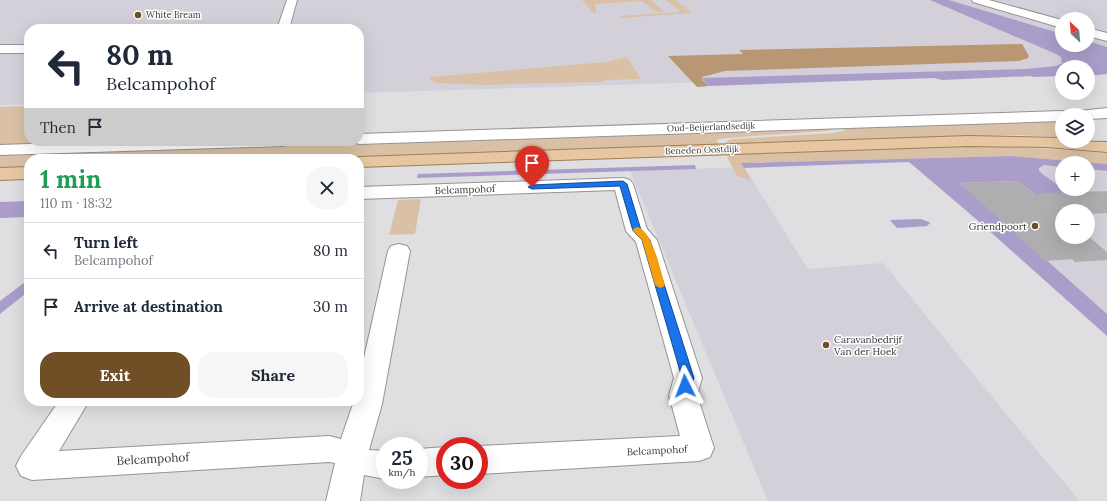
<!DOCTYPE html>
<html lang="en">
<head>
<meta charset="utf-8">
<style>
  :root { --surface:#fff; --page:#f6f6f7; --text:#1f2937; --muted:#747a83; --line:#e0e1e3; --accent:#704f26 }
  body { margin:0; font-family:Lora,serif; background:var(--page); color:var(--text); height:100vh; display:flex; flex-direction:column; font-size:15px; white-space:nowrap }
  * { box-sizing:border-box; margin:0 }
  p { font-size:13px; color:var(--muted) }
  .icon { flex:none; width:22px; height:22px; fill:none; stroke:currentColor; stroke-width:2; stroke-linecap:round; stroke-linejoin:round }
  .map { position:relative; flex:1; overflow:hidden }
  .drawer { position:absolute; left:24px; top:154px; width:340px; height:252px; display:flex; flex-direction:column; background:var(--surface); border-radius:16px; box-shadow:0 4px 16px #0002 }
  .drawer>* { flex:none }
  .top-card { position:absolute; left:24px; top:24px; width:340px; height:122px; border-radius:16px; box-shadow:0 4px 16px #0002; background:#fff; color:var(--text); overflow:hidden }
  .needle { width:26px; rotate:334deg }
  .buttons { position:absolute; left:1055px; top:12px; display:grid; gap:8px }
  .buttons a { display:grid; place-items:center; width:40px; height:40px; border-radius:50%; background:var(--surface); box-shadow:0 4px 16px #0002; font-size:20px }
  .speed { position:absolute; left:376px; top:437px; display:flex; gap:8px; font-size:20px; font-weight:700; text-align:center }
  .speed>* { display:grid; place-content:center; width:52px; height:52px; border-radius:50%; background:var(--surface); box-shadow:0 4px 16px #0002; line-height:1 }
  .speed small { font-size:10px; font-weight:400 }
  .speed .limit { border:6px solid #d22; background:#fff; color:#111 }
  .pin { position:absolute; display:grid; place-items:center; width:34px; height:34px; color:#fff; margin:-41px -17px; border-radius:50% 50% 50% 0; rotate:-45deg; box-shadow:0 0 4px #0007 }
  .pin .icon { rotate:45deg }
  .me { position:absolute; width:44px; margin:-22px; rotate:357deg; stroke-linejoin:round; filter:drop-shadow(0 0 3px #0008) }
  .turn { display:flex; align-items:center; gap:14px; height:84px; padding:0 16px; font-size:18px }
  .turn .icon { width:52px; height:52px; stroke-width:2.5 }
  .turn b { display:block; font-size:28px; line-height:34px }
  .then { display:flex; align-items:center; height:38px; padding:0 16px; background:#0003; gap:8px; font-size:15px }
  .round { display:grid; place-items:center; flex:none; width:42px; height:42px; border-radius:16px; background:var(--page) }
  .head { display:flex; align-items:center; justify-content:space-between; height:68px; padding:0 16px }
  h1 { font-size:24px; font-weight:700; line-height:30px; color:#1e9e55 }
  .primary-button { display:flex; gap:8px; margin-top:auto; padding:8px 16px }
  .primary-button a { flex:1; height:46px; border-radius:16px; background:var(--accent); color:#fff; font-size:16px; font-weight:700; line-height:46px; text-align:center }
  .primary-button a+a { background:var(--page); color:var(--text) }
  ul { padding:0; list-style:none }
  li { display:flex; align-items:center; gap:12px; height:56px; padding:0 16px; border-top:1px solid var(--line) }
  li div { flex:1 }
  li b { display:block; font-size:15px }
  li em { font-style:normal }
  .map>svg:first-child { display:block }
  .built { fill:#d3d0da; fill-rule:evenodd }
  .green { fill:#dac1a5 }
  .forest { fill:#b89772 }
  .water { fill:#ab9dc9 }
  .building { fill:#aeadb0 }
  .lines { fill:none; stroke-linecap:round; stroke-linejoin:round }
  .minor-casing { stroke:#949396; stroke-width:2 }
  .major-casing { stroke:#9f7e56; stroke-width:2 }
  .minor { fill:#fff; fill-rule:evenodd }
  .major { fill:#e6c7a2; fill-rule:evenodd }
  .route { fill:#1a73e8; stroke:#114b97 }
  .slow { fill:#f59e0b }
  .poi-dot { fill:#704f26; stroke:#fff; stroke-width:1.5 }
  .labels { text-anchor:middle; stroke-width:3; stroke-linejoin:round; paint-order:stroke }
  .far-poi-label { font-size:9px; fill:#3a3a3b; stroke:#fff; text-anchor:start }
  .far-street-label { font-size:9px; fill:#3a3a3b; stroke:#fff }
  .street-label { font-size:10px; fill:#3a3a3b; stroke:#fff }
  .poi-label { font-size:10px; fill:#3a3a3b; stroke:#fff; text-anchor:end }
  .near-street-label { font-size:12px; fill:#3a3a3b; stroke:#fff }
</style>
</head>
<body>
<div class="map">
<svg width="1107" height="501" viewBox="0 0 1107 501">
  <rect width="100%" height="100%" fill="#dfdee1"/>
  <g class="built">
    <path d="M 0,0 L 1107,0 L 1107,69 L 1088,67 L 1062,67 L 1062,71 L 359,93 L 359,29 L 29,29 L 29,104 L 0,105 ZM 1062,19 L 1088,19 L 1088,45 L 1062,45 Z"/>
    <path d="M 1044,165 L 1062,167 L 1062,188 L 1039,171 L 1040,167 Z"/>
    <path d="M 744,167 L 808,269 L 883,263 L 1011,420 L 1080,501 L 768,501 L 630,171 Z"/>
    <path d="M 1088,169 L 1107,171 L 1107,314 L 960,183 L 1018,181 L 1053,209 L 1088,207 L 1063,189 L 1088,189 ZM 1062,211 L 1088,211 L 1088,237 L 1062,237 Z"/>
  </g>
  <g class="green">
    <path d="M 582,0 L 650,0 L 664,11 L 656,12 L 642,1 L 595,4 L 596,13 L 593,13 Z"/>
    <path d="M 666,0 L 675,0 L 692,13 L 620,18 L 619,16 L 681,12 Z"/>
    <path d="M 627,57 L 641,79 L 606,80 L 601,82 L 482,85 L 439,83 L 432,81 L 430,78 L 430,77 L 606,62 Z"/>
    <path d="M 29,106 L 29,141 L 135,141 L 0,145 L 0,107 Z"/>
    <path d="M 1062,121 L 1062,137 L 1014,135 L 933,137 L 728,145 L 726,143 L 728,140 L 734,139 L 834,133 L 843,131 L 848,127 Z"/>
    <path d="M 839,128 L 827,131 L 726,138 L 717,140 L 719,145 L 276,159 L 29,159 L 29,167 L 0,167 L 0,154 Z"/>
    <path d="M 968,146 L 1020,147 L 1107,153 L 1107,164 L 1011,156 L 742,163 L 751,180 L 737,176 L 727,157 L 730,154 Z"/>
    <path d="M 421,199 L 415,234 L 389,235 L 398,200 Z"/>
  </g>
  <path class="forest" d="M 1022,44 L 1029,56 L 1028,58 L 1019,61 L 725,71 L 702,77 L 702,80 L 709,86 L 697,87 L 668,56 L 743,54 L 739,50 Z"/>
  <g class="water">
    <path d="M 930,0 L 949,0 L 1062,34 L 1062,45 L 1088,45 L 1088,41 L 1107,47 L 1107,74 L 1088,76 L 1088,67 L 1062,67 L 1062,76 L 1033,77 L 1031,76 L 942,80 L 934,78 L 709,86 L 701,78 L 1026,69 L 1056,66 L 1062,63 L 1061,57 L 1056,54 Z"/>
    <path d="M 1011,156 L 1107,164 L 1107,171 L 1088,169 L 1088,163 L 1062,163 L 1062,167 L 1044,165 L 1039,168 L 1039,171 L 1044,175 L 1088,207 L 1053,209 L 1018,181 L 960,183 L 1107,314 L 1107,336 L 976,219 L 909,162 L 744,168 L 741,163 Z"/>
    <path d="M 695,165 L 696,169 L 417,178 L 418,174 Z"/>
    <path d="M 29,201 L 29,217 L 0,218 L 0,202 Z"/>
    <path d="M 921,219 L 929,222 L 930,224 L 927,225 L 928,226 L 897,228 L 890,220 Z"/>
    <path d="M 29,279 L 29,291 L 0,314 L 0,301 Z"/>
  </g>
  <path class="building" d="M 1018,181 L 1034,194 L 1107,191 L 1107,213 L 1088,214 L 1088,211 L 1062,211 L 1062,237 L 1088,236 L 1107,252 L 1107,260 L 1075,262 L 1072,259 L 1045,261 L 960,183 Z"/>
  <g class="lines">
    <g class="minor-casing">
      <g id="minor">
        <path d="M 287,0 L 297,0 L 289,29 L 277,29 Z"/>
        <path d="M 972,0 L 989,0 L 1062,20 L 1062,28 L 973,2 Z"/>
        <path d="M 1088,28 L 1107,33 L 1107,41 L 1088,36 Z"/>
        <rect x="0" y="45" width="29" height="8"/>
        <path d="M 1107,108 L 1107,118 L 1088,119 L 1088,115 L 1062,115 L 1062,121 L 359,144 L 352,141 L 359,141 L 359,134 L 1062,111 L 1069,114 L 1070,112 Z"/>
        <path d="M 119,141 L 291,141 L 288,145 L 282,146 L 0,155 L 0,145 Z"/>
        <path d="M 623,178 L 630,180 L 633,184 L 647,229 L 657,240 L 702,378 L 697,395 L 714,448 L 710,457 L 699,461 L 479,474 L 479,446 L 680,436 L 669,395 L 674,378 L 636,242 L 626,231 L 615,190 L 359,199 L 359,187 Z"/>
        <path d="M 399,244 L 407,246 L 410,251 L 382,404 L 369,450 L 385,451 L 385,479 L 364,475 L 360,501 L 326,501 L 335,463 L 329,462 L 32,480 L 21,476 L 16,466 L 21,456 L 59,401 L 89,401 L 59,451 L 329,436 L 341,439 L 354,401 L 359,401 L 359,380 L 388,251 L 391,246 Z"/>
        <path d="M 445,447 L 445,475 L 419,477 L 419,449 Z"/>
      </g>
    </g>
    <g class="major-casing">
      <g id="major">
        <path d="M 968,136 L 1062,138 L 1062,141 L 1107,142 L 1107,152 L 1046,147 L 968,146 L 359,167 L 359,159 L 352,159 L 359,157 Z"/>
        <path d="M 29,167 L 29,179 L 0,180 L 0,168 Z"/>
      </g>
    </g>
    <use href="#minor" class="minor"/>
    <use href="#major" class="major"/>
  </g>
  <path class="route" d="M 623,181 L 627,184 L 641,230 L 650,240 L 694,378 L 690,389 L 685,391 L 681,389 L 680,386 L 682,378 L 642,240 L 633,231 L 620,186 L 532,189 L 528,187 L 532,185 Z"/>
  <path class="slow" d="M 637,227 C 653,231 660,270 665,285 L 663,287 L 660,288 L 655,285 L 642,240 L 632,230 Z"/>
  <g class="poi-dot">
    <circle cx="138" cy="15" r="4"/>
    <circle cx="1035" cy="226" r="4"/>
    <circle cx="826" cy="345" r="4"/>
  </g>
  <g class="labels">
    <g class="far-poi-label">
      <text x="146" y="18">White Bream</text>
    </g>
    <g class="far-street-label">
      <text transform="translate(711 127) rotate(-2)" y="3">Oud-Beijerlandsedijk</text>
      <text transform="translate(702 150) rotate(-2)" y="3">Beneden Oostdijk</text>
    </g>
    <g class="street-label">
      <text transform="translate(465 189) rotate(-2)" y="4">Belcampohof</text>
      <text transform="translate(657 450) rotate(-3)" y="4">Belcampohof</text>
    </g>
    <g class="poi-label">
      <text x="1027" y="230">Griendpoort</text>
      <text x="834" y="343" text-anchor="start">Caravanbedrijf<tspan x="834" dy="12">Van der Hoek</tspan></text>
    </g>
    <g class="near-street-label">
      <text transform="translate(153 459) rotate(-3)" y="4">Belcampohof</text>
    </g>
  </g>
</svg>
<div class="buttons">
<a><svg class="needle" viewBox="-14 -14 28 28"><path d="M0-13l5 13h-10z" fill="#e53935"/><path d="M0 13l5-13h-10z" fill="#747a83"/></svg></a>
<a><svg class="icon" aria-label="search" viewBox="0 0 24 24"><circle cx="10" cy="10" r="6"/><path d="M15 15l6 6"/></svg></a>
<a><svg class="icon" aria-label="layers" viewBox="0 0 24 24"><path d="M12 4l9 5-9 5-9-5zM3 14l9 5 9-5"/></svg></a>
<a>+</a>
<a>−</a>
</div>
<div class="speed"><div>25<small>km/h</small></div><div class="limit">30</div></div>
<div class="pin" style="left:532px;top:187px;background:#d93025"><svg class="icon" aria-label="arrive" viewBox="0 0 24 24"><path d="M6 21V4h12l-3 4 3 4H6"/></svg></div>
<svg class="me" style="left:685px;top:386px" viewBox="-20 -20 40 40"><path d="M0-17L14 15 0 8-14 15z" fill="#1a73e8" stroke="#fff" stroke-width="4"/></svg>
<div class="top-card">
<div class="turn"><svg class="icon" aria-label="left" viewBox="0 0 24 24"><path d="M17 20v-9H6M10 6l-5 5 5 5"/></svg><div><b>80 m</b>Belcampohof</div></div>
<div class="then">Then<svg class="icon" aria-label="arrive" viewBox="0 0 24 24"><path d="M6 21V4h12l-3 4 3 4H6"/></svg></div>
</div>
<section class="drawer">
<div class="head"><div><h1>1 min</h1><p>110 m · 18:32</p></div><a class="round"><svg class="icon" aria-label="close" viewBox="0 0 24 24"><path d="M6 6l12 12M18 6L6 18"/></svg></a></div>
<ul>
<li><svg class="icon" aria-label="left" viewBox="0 0 24 24"><path d="M17 20v-9H6M10 6l-5 5 5 5"/></svg><div><b>Turn left</b><p>Belcampohof</p></div><em>80 m</em></li>
<li><svg class="icon" aria-label="arrive" viewBox="0 0 24 24"><path d="M6 21V4h12l-3 4 3 4H6"/></svg><div><b>Arrive at destination</b></div><em>30 m</em></li>
</ul>
<div class="primary-button"><a>Exit</a><a>Share</a></div>
</section>
</div>
</body>
</html>
